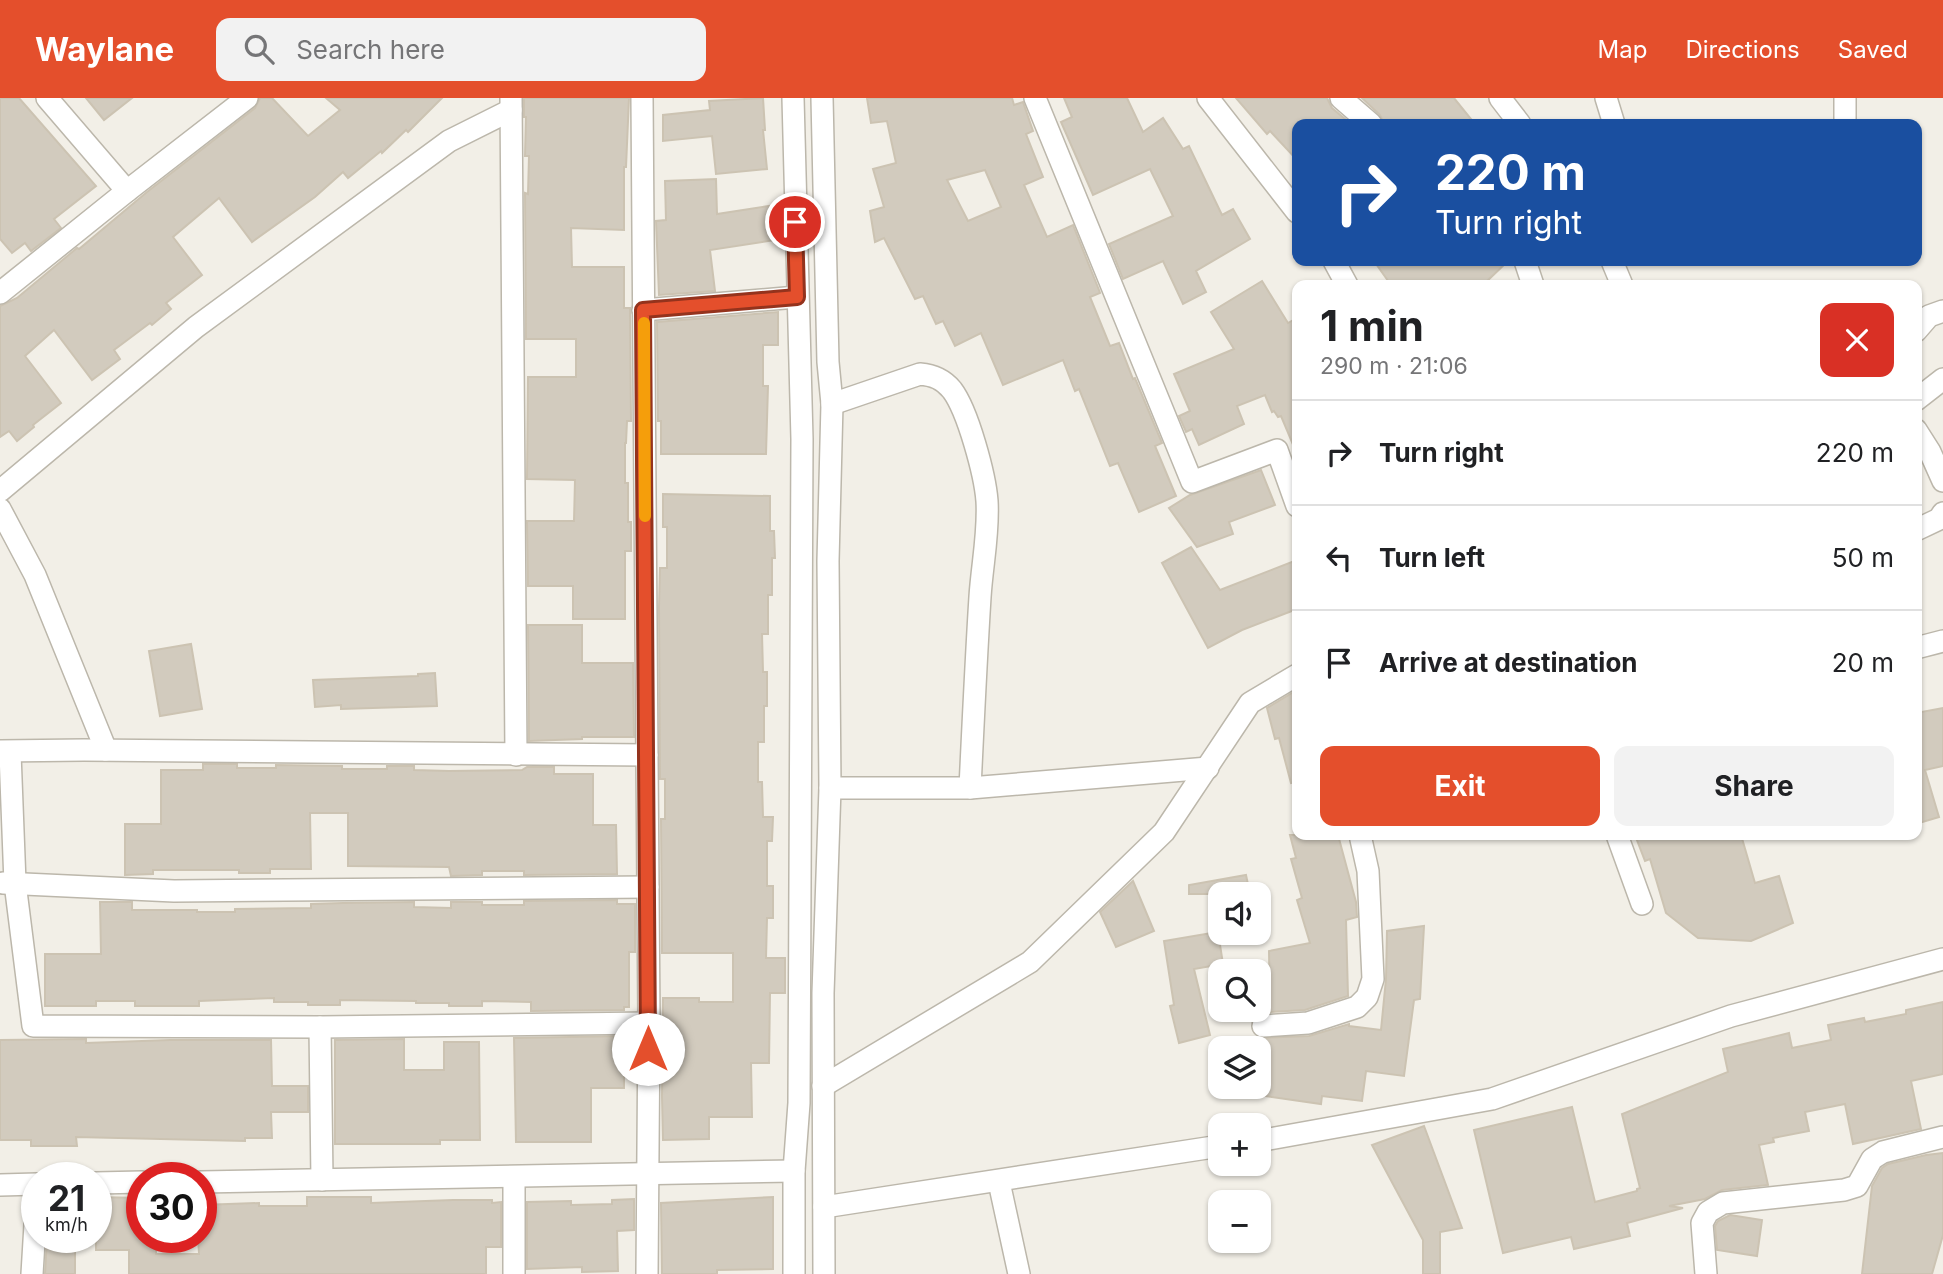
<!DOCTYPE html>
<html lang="en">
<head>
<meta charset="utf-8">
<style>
  :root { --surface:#fff; --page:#f2f2f2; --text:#202124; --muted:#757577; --line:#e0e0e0; --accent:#e44f2c }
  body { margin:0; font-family:Inter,sans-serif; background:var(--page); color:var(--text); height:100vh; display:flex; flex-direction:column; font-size:26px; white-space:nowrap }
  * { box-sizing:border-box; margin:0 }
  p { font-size:23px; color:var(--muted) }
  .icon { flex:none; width:38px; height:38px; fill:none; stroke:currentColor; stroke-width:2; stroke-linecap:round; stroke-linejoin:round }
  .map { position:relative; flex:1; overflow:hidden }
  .details { position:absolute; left:1292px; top:182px; width:630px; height:560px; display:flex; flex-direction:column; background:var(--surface); border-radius:14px; box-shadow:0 2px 5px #0004 }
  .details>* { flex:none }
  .guide { position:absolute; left:1292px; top:21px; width:630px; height:147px; border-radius:14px; box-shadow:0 2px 5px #0004; background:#1a4fa0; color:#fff; overflow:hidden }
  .buttons { position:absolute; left:1208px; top:784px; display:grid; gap:14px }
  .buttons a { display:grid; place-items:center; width:63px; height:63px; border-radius:14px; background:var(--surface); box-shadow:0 2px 5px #0004; font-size:35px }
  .speed { position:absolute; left:21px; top:1064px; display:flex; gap:14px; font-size:35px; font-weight:700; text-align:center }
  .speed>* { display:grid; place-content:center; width:91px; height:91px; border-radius:50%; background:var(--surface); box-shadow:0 2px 5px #0004; line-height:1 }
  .speed small { font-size:18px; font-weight:400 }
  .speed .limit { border:10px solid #d22; background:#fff; color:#111 }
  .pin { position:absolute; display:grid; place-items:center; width:60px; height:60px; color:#fff; margin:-30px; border:4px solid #fff; border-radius:50%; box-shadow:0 2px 7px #0007 }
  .me { position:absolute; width:77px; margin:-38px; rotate:0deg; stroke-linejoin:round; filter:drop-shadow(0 0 5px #0008) }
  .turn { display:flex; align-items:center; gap:24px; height:147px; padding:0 28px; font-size:32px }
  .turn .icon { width:91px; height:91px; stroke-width:2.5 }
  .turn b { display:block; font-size:49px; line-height:60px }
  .round { display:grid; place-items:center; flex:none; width:74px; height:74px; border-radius:14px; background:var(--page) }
  .head { display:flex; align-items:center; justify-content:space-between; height:119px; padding:0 28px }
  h1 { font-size:42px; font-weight:700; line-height:52px }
  .primary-button { display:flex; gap:14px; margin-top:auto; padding:14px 28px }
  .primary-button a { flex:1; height:80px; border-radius:14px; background:var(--accent); color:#fff; font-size:28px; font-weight:700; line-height:80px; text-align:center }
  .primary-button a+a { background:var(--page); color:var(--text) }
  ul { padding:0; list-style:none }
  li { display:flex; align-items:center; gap:21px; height:105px; padding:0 28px; border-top:2px solid var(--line) }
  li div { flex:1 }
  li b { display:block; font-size:26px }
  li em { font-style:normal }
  header { display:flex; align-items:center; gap:42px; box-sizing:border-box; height:98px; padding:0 35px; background:var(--accent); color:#fff }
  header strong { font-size:33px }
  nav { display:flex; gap:38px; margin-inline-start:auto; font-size:24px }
  .search { width:490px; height:63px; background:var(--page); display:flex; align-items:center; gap:18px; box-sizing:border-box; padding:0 24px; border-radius:14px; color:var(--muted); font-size:26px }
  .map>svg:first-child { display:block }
  .building { fill:#d2cbbe; stroke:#ccc3b2; stroke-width:2; fill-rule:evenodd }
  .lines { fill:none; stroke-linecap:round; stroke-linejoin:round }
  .minor-casing { stroke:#bcb7ab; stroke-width:24 }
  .minor { stroke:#fff; stroke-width:21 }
  .route-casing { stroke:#94331d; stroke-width:18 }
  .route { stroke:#e44f2c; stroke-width:12 }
  .slow { stroke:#f59e0b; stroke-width:12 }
</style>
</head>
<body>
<header>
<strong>Waylane</strong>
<div class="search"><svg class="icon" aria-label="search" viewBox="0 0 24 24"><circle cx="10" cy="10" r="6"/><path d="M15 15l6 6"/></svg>Search here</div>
<nav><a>Map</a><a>Directions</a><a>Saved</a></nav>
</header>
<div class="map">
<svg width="1943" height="1176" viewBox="0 0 1943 1176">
  <rect width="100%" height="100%" fill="#f2efe7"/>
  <g class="building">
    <path d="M 0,0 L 19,0 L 96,88 L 54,121 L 61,130 L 31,153 L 25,145 L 12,155 L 0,141 Z"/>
    <path d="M 86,0 L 132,0 L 104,22 Z"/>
    <path d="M 260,0 L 272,0 L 308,38 L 340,12 L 326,0 L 442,0 L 408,34 L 406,32 L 382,55 L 381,53 L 348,80 L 343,74 L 315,99 L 252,144 L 219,100 L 173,139 L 202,177 L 166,205 L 171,211 L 152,227 L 150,225 L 114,252 L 120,261 L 92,282 L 54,232 L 25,258 L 61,305 L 33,327 L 34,329 L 17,343 L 9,333 L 0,339 L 0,208 L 17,200 L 77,150 L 79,151 L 147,94 L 255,10 Z"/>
    <path d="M 524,0 L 629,0 L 626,69 L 624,69 L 624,132 L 571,130 L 572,169 L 624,169 L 624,210 L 630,210 L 631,323 L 627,323 L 626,345 L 625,345 L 625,385 L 628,385 L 628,424 L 631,424 L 631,453 L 625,453 L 625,521 L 573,521 L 573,488 L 528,488 L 527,423 L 574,423 L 575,382 L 527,381 L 528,279 L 576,279 L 576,241 L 526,241 L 525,95 L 528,96 L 529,58 L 525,58 L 526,19 L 524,19 Z"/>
    <path d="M 763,0 L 765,32 L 763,32 L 767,71 L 716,76 L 712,38 L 663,43 L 663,17 L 710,12 L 709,3 Z"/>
    <path d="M 867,0 L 1012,0 L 1014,7 L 1023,4 L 1033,33 L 1026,36 L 1043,79 L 1024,87 L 1047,139 L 1073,127 L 1099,192 L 1100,195 L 1090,199 L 1110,248 L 1119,245 L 1133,281 L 1135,280 L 1162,345 L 1155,348 L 1176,398 L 1139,414 L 1118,365 L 1110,368 L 1079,291 L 1075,293 L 1063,262 L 1003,287 L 981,235 L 955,248 L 943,223 L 936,226 L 923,198 L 915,201 L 884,140 L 875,144 L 870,113 L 884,109 L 873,71 L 896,65 L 887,23 L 871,25 ZM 985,72 L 1001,109 L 968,123 L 947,82 Z"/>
    <path d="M 1064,0 L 1127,0 L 1143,34 L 1163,20 L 1183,51 L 1189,48 L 1222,117 L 1233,111 L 1250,141 L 1196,173 L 1206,194 L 1183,206 L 1163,163 L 1123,181 L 1109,146 L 1173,118 L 1150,71 L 1093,97 L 1061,24 L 1072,19 Z"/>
    <path d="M 1236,0 L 1327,0 L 1332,10 L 1351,26 L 1297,26 L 1297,62 L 1270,33 L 1267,36 Z"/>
    <path d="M 1362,0 L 1454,0 L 1475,26 L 1384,26 L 1380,17 Z"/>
    <path d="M 716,81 L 717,116 L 769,108 L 775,142 L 710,152 L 715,193 L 659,197 L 656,123 L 666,122 L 665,83 Z"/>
    <path d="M 1374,163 L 1508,163 L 1483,187 L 1391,187 Z"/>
    <path d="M 1262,183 L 1288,225 L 1297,220 L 1297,356 L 1281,318 L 1278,319 L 1274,313 L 1272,314 L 1265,297 L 1237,308 L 1244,326 L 1199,347 L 1192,331 L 1186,334 L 1179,318 L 1190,313 L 1174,276 L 1234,251 L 1211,214 Z"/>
    <path d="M 778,214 L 778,247 L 763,247 L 763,288 L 768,288 L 766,356 L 661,356 L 661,323 L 658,323 L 657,224 Z"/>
    <path d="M 1261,372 L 1275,407 L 1229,424 L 1233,436 L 1197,449 L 1169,410 L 1190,397 Z"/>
    <path d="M 663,396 L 770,398 L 770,433 L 774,433 L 775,460 L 772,460 L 772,497 L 768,497 L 768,536 L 762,536 L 763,574 L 767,574 L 767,608 L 764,608 L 764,644 L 758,644 L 758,684 L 762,684 L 763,719 L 773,719 L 772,743 L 767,743 L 767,788 L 773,788 L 773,820 L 767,820 L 766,860 L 785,860 L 785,895 L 770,895 L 769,965 L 751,965 L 752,1019 L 709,1019 L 709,1041 L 663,1042 L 662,999 L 663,900 L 699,900 L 699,904 L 733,904 L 733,855 L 662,855 L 661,721 L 665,721 L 665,681 L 660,681 L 659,509 L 660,470 L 667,470 L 667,429 L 663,429 Z"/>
    <path d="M 1191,449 L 1220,492 L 1297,462 L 1297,511 L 1242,532 L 1208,550 L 1162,465 Z"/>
    <path d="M 528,527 L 582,527 L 582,565 L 633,565 L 634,639 L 582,639 L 582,641 L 529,643 Z"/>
    <path d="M 191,546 L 202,611 L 160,618 L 149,553 Z"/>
    <path d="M 435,575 L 437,608 L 341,611 L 341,607 L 315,609 L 313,582 L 418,578 L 418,576 Z"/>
    <path d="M 1297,592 L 1297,684 L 1291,685 L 1279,640 L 1275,641 L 1267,610 Z"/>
    <path d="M 1943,610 L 1943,668 L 1925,672 L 1939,719 L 1916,726 L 1916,615 Z"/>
    <path d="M 203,666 L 237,666 L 237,670 L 276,670 L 276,667 L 342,668 L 342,671 L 387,671 L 387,668 L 414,668 L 414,672 L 449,673 L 522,672 L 527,669 L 554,669 L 554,676 L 593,676 L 593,727 L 616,727 L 617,776 L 524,777 L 524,773 L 482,773 L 482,777 L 451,778 L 449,769 L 348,768 L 348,715 L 310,715 L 311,771 L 270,771 L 270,775 L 239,775 L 239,772 L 153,772 L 153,776 L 125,777 L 125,726 L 161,726 L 161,672 L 203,672 Z"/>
    <path d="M 1290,737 L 1338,737 L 1356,804 L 1357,819 L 1346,822 L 1348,898 L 1305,912 L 1270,914 L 1269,853 L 1310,845 L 1297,802 L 1302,800 L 1291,761 L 1296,760 Z"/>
    <path d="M 1635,737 L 1741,737 L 1755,785 L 1779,778 L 1793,825 L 1751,843 L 1698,840 L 1666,815 L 1650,761 L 1645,763 Z"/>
    <path d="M 1246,777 L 1250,796 L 1189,796 L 1189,787 Z"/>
    <path d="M 1133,783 L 1154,833 L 1116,849 L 1100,814 Z"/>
    <path d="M 617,802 L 617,806 L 635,806 L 635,854 L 629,854 L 629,909 L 624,909 L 624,912 L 531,913 L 531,904 L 482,903 L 482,908 L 449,908 L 449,905 L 416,905 L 416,903 L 340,902 L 340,907 L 308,907 L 308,904 L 274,904 L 274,900 L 199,903 L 199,908 L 135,908 L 135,903 L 96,903 L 96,908 L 45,908 L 45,856 L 101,856 L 100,804 L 132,804 L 132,812 L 197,812 L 197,814 L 235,814 L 235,811 L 311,810 L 311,806 L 343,805 L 414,804 L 414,809 L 451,810 L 451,804 L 482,804 L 482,807 L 524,807 L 524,803 Z"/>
    <path d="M 1424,828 L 1420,901 L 1414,902 L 1404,978 L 1366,973 L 1362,1003 L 1322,998 L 1321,1006 L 1258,997 L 1258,940 L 1309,938 L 1349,926 L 1349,928 L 1381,932 L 1386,881 L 1387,833 Z"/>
    <path d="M 1218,834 L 1223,866 L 1194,871 L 1210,937 L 1179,945 L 1170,908 L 1174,907 L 1164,843 Z"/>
    <path d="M 1943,904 L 1943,976 L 1911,983 L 1921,1031 L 1853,1046 L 1845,1006 L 1805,1014 L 1809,1033 L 1773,1040 L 1774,1044 L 1759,1047 L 1768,1087 L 1722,1092 L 1705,1101 L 1669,1108 L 1683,1110 L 1627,1125 L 1630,1138 L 1574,1151 L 1571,1139 L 1503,1155 L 1474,1032 L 1572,1009 L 1595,1104 L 1637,1093 L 1637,1091 L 1640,1090 L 1622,1016 L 1728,974 L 1723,951 L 1789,935 L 1792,950 L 1831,942 L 1828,927 L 1864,920 L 1865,924 L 1906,916 L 1906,912 Z"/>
    <path d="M 624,938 L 624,990 L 591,990 L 591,1044 L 516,1044 L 514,940 Z"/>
    <path d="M 86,941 L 86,945 L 170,942 L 271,942 L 272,988 L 308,988 L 308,1014 L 271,1014 L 272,1040 L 245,1040 L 245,1043 L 76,1039 L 77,1048 L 31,1048 L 31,1042 L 0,1042 L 0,942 Z"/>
    <path d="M 404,941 L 404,972 L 444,972 L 444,944 L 479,944 L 480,1042 L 440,1042 L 440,1046 L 335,1046 L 335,942 Z"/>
    <path d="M 1424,1028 L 1462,1130 L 1440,1134 L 1440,1176 L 1423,1176 L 1423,1142 L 1372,1047 Z"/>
    <path d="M 1943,1055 L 1943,1137 L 1932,1176 L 1862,1176 L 1872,1088 L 1882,1070 L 1888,1066 L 1926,1057 Z"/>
    <path d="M 96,1099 L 142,1100 L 142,1139 L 156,1139 L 156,1156 L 199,1156 L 198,1139 L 201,1139 L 201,1107 L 259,1105 L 259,1108 L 307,1108 L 307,1099 L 371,1099 L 371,1105 L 453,1102 L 492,1102 L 492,1105 L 501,1104 L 501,1149 L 486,1149 L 486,1176 L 129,1176 L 129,1152 L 96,1152 Z"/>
    <path d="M 773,1099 L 773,1171 L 717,1172 L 717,1176 L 662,1176 L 661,1105 Z"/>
    <path d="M 634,1101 L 634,1132 L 617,1133 L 618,1173 L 582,1174 L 582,1169 L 527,1171 L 527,1104 L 571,1103 L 571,1107 L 612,1106 L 612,1102 Z"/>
    <path d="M 1730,1117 L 1762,1122 L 1757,1158 L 1717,1152 L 1715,1128 L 1718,1123 Z"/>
    <path d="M 47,1139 L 75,1139 L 75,1176 L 45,1176 Z"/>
  </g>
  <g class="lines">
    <g class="minor-casing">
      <g id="minor">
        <path d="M 47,0 L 127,93"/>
        <path d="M 511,0 L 516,657"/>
        <path d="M 642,0 L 649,925 L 647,1176"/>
        <path d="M 793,0 L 802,341 L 799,1005 L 794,1073 L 794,1176"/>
        <path d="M 822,0 L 828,264 L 832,306 L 828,463 L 830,690 L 823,895 L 824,1176"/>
        <path d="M 1035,0 L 1192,384 L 1277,352 L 1297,408"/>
        <path d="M 1208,0 L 1297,114"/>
        <path d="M 1341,0 L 1371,26"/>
        <path d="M 1500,0 L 1520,26"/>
        <path d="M 1606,0 L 1614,26"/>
        <path d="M 1845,0 L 1845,26"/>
        <path d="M 1334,163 L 1347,187"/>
        <path d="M 1525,163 L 1533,187"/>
        <path d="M 1612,163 L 1622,187"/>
        <path d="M 0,195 L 127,93 L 247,0"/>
        <path d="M 643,212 L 797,199"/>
        <path d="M 1916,233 L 1929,218 L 1943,213"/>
        <path d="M 1916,302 L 1943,281"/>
        <path d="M 832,306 L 920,276 C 933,277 943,281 952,292 C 968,313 985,377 987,403 C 989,435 982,467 980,499 C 976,563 973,627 970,690"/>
        <path d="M 1916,332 L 1930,354 L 1943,383"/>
        <path d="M 0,393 L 196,229 L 449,43 L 511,12"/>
        <path d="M 0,411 L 35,477 L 106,652"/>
        <path d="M 1916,432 L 1939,421 L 1943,415"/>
        <path d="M 1916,550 L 1943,543"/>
        <path d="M 0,653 L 84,652 L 647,657"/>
        <path d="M 10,655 L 15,785 L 33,928 L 320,929 L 649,925"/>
        <path d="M 830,690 L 970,690 L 1208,670"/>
        <path d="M 1617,737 L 1642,806"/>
        <path d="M 3,785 L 174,793 L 648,789"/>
        <path d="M 1263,928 L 1308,925 L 1357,909 L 1367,899 L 1373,881 L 1368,773 L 1360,737"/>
        <path d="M 320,929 L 322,1082"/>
        <path d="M 823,988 L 1030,864 L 1164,734 L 1250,605 L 1297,577"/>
        <path d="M 1258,1043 L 1492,1001 L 1731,918 L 1943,861"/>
        <path d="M 514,1079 L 514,1176"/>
        <path d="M 201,1084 L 794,1073"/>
        <path d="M 999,1084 L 1019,1176"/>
        <path d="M 96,1085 L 142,1084"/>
        <path d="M 0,1087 L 37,1086"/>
        <path d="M 824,1109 L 1220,1048"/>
        <path d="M 32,1176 L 37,1094"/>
        <path d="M 1706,1176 L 1702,1125 L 1708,1114 L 1723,1105 L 1844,1092 L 1857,1088 L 1872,1061 L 1883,1054 L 1943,1039"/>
      </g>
    </g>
    <use href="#minor" class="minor"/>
  </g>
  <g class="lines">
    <g class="route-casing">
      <path id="route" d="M 648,951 L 643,212 L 797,199 L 795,124"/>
    </g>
    <use href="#route" class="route"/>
    <path class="slow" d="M 644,225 L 645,418"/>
  </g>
</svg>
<div class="buttons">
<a><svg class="icon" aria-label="sound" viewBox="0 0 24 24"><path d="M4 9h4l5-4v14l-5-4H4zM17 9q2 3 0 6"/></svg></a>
<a><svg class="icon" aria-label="search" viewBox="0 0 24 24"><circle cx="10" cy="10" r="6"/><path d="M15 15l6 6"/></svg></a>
<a><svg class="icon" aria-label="layers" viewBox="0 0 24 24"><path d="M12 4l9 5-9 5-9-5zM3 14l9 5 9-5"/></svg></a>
<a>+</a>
<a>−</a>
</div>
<div class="speed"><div>21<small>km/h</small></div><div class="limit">30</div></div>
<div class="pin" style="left:795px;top:124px;background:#d93025"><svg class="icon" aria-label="arrive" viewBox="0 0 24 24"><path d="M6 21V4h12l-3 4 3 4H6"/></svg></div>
<svg class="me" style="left:648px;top:951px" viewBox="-20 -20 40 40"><circle r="19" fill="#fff"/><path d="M0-13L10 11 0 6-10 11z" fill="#e44f2c"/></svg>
<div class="guide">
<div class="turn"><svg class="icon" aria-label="right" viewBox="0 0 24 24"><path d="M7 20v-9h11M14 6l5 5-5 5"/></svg><div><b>220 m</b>Turn right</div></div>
</div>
<section class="details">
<div class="head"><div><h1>1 min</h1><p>290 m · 21:06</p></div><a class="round" style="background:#d93025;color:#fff"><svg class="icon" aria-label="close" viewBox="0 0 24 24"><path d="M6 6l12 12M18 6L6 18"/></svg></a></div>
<ul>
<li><svg class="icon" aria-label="right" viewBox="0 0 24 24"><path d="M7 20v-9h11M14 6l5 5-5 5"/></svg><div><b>Turn right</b></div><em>220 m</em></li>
<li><svg class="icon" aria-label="left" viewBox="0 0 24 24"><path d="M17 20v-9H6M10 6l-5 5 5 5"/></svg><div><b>Turn left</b></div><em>50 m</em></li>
<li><svg class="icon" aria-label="arrive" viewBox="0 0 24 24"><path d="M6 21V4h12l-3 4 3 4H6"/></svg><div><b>Arrive at destination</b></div><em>20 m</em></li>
</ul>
<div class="primary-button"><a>Exit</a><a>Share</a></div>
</section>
</div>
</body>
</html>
